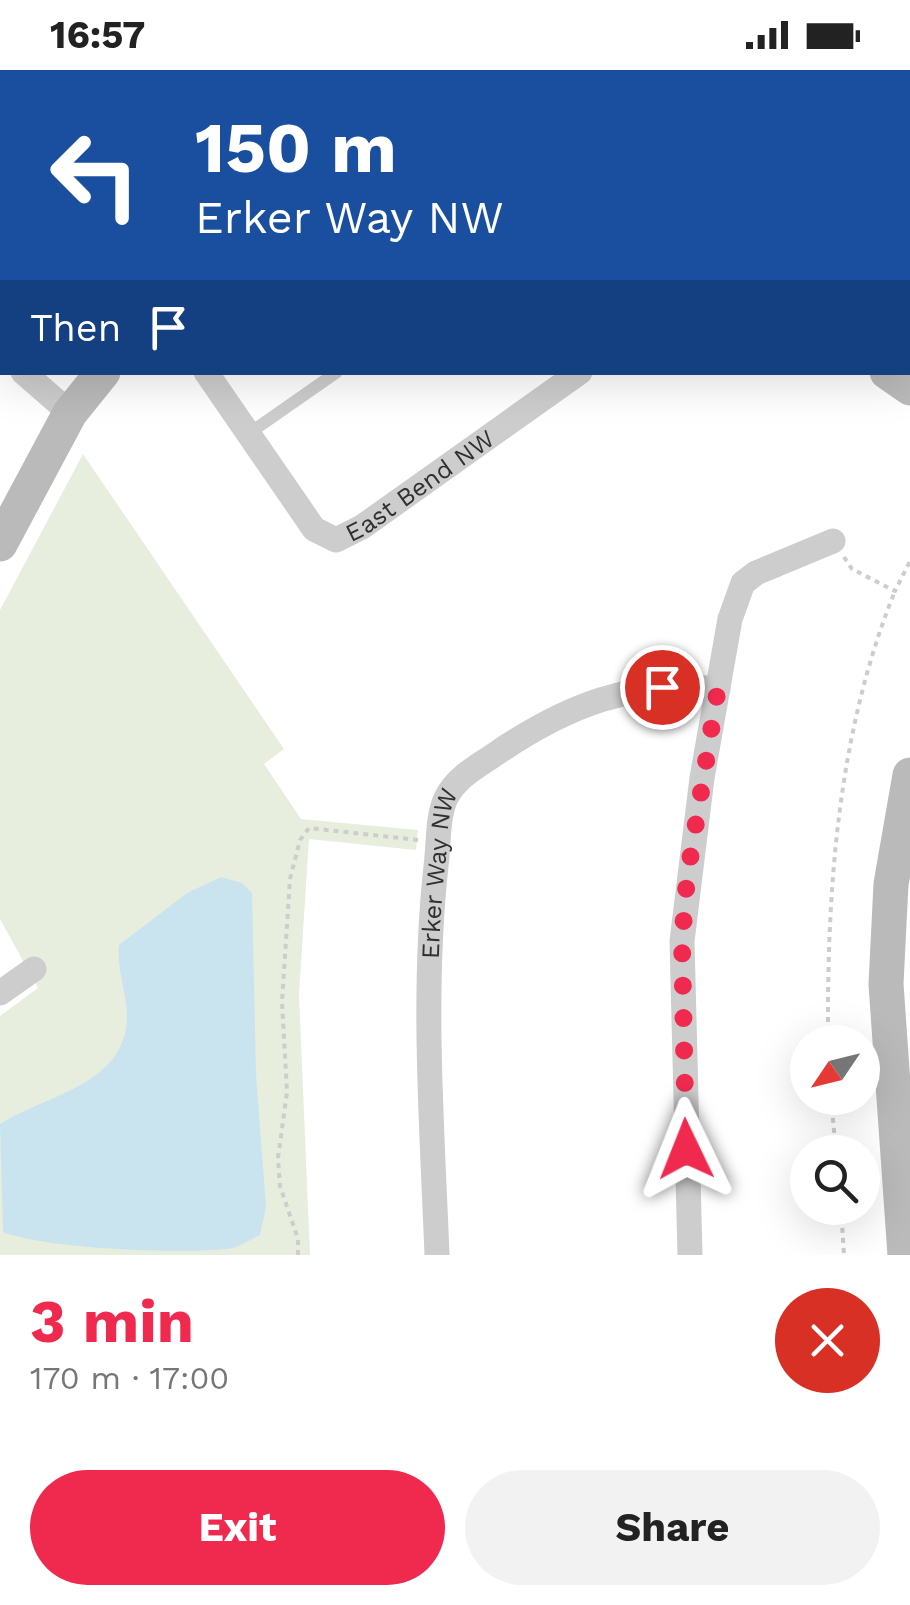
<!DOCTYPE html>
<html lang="en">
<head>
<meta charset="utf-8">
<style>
  :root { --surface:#fff; --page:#f2f2f2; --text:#222; --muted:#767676; --accent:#f0294f }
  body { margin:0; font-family:"Work Sans",sans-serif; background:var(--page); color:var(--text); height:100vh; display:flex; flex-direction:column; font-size:38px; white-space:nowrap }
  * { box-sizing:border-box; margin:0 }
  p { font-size:32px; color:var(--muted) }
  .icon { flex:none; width:55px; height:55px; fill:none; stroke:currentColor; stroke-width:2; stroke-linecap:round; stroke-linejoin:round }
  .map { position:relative; height:1185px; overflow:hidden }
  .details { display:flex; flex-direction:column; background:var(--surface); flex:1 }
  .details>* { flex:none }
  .banner { position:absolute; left:0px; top:0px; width:910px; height:305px; box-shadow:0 10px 40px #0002; background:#1a4fa0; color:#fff; overflow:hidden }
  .needle { width:65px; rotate:235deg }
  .tools { position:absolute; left:790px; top:955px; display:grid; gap:20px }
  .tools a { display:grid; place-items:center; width:90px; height:90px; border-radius:50%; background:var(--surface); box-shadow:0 10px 40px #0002; font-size:50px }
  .pin { position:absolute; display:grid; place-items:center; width:85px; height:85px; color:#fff; margin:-42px; border:5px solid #fff; border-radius:50%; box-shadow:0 2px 10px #0007 }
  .me { position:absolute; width:110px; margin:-55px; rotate:358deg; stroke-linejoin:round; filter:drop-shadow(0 0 8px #0008) }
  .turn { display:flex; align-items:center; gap:35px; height:210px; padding:0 30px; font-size:45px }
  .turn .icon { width:130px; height:130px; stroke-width:2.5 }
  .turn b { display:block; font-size:70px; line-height:85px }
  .then { display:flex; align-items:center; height:95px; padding:0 30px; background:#0003; gap:20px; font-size:38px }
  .round { display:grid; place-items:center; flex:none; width:105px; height:105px; border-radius:52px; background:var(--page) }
  .headline { display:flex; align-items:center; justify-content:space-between; height:170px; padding:0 30px }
  h1 { font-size:60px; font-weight:700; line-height:75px; color:var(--accent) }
  .action { display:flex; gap:20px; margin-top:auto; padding:20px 30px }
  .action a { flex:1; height:115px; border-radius:60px; background:var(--accent); color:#fff; font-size:40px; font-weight:700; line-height:115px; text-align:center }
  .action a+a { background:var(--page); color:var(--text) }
  .status { display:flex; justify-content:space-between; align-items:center; height:70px; padding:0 50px; background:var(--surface); direction:ltr }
  .status svg { height:28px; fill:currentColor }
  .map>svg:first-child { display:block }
  .green { fill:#e8eedd }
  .water { fill:#c9e4ee }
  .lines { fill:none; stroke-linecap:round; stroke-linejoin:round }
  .path { stroke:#cdcdcd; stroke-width:4; stroke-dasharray:5 5; stroke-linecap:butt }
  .lane { stroke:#cdcdcd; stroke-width:12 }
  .street { stroke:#cdcdcd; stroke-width:25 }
  .secondary { stroke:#bababa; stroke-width:35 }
  .route { stroke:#f0294f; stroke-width:18; stroke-dasharray:0 32.4 }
  .labels { text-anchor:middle; stroke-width:10; stroke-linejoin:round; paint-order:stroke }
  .street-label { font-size:25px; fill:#303030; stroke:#fff }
</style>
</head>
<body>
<div class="status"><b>16:57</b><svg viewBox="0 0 49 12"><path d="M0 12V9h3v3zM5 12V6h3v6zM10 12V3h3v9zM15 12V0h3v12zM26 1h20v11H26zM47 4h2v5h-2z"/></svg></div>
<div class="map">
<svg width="910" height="1185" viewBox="0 0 910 1185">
  <rect width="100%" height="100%" fill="#fff"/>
  <g class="green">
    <path d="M 711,0 L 910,0 L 908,239 L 908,2 Z"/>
    <path d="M 83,384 L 284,679 L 264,694 L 301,749 L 418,760 L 416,780 L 309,769 L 299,924 L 310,1185 L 0,1185 L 0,946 L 38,918 L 0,849 L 0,540 Z"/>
  </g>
  <path class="water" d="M 221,807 L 242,813 L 252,823 L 256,1004 L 266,1137 L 260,1165 C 252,1169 242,1175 233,1178 C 189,1185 45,1179 3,1162 L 0,1054 C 47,1024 128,1015 127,944 C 126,920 117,903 119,875 L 187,823 Z"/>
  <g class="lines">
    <g class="path">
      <path d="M 875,0 L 875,2"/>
      <path d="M 908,79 L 910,81"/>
      <path d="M 844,487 L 852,499 L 895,521 L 910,491"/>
      <path d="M 828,972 C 827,821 837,664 895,521"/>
      <path d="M 831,1028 L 836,1082"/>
      <path d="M 841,1138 L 844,1185"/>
      <path d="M 298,1185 L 298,1169 L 280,1116 L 278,1088 L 287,1022 L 282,932 L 290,809 L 300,770 L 309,758 L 418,770"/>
    </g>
    <g class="lane">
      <path d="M 0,20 L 2,24"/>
      <path d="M 248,364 L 337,302"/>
    </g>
    <g class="street">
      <path d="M 160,0 L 162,2"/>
      <path d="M 0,270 L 2,274"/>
      <path d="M 23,302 L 70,343"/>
      <path id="s1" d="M 206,302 L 314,459 L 336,470 L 362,457 L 580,302"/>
      <path d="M 0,923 L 34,899"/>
      <path id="s2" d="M 437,1185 C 432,1055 422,925 436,796 C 439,775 437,747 446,728 C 456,707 478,696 497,683 C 566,636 633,609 718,619"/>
      <path d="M 690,1185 L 682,871 L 702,708 L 730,549 L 743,513 L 756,503 L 833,471"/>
    </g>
    <g class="secondary">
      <path d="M 667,0 L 669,2"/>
      <path d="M 499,2 L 502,0"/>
      <path d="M 908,282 L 910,284"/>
      <path d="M 887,302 L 910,318"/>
      <path d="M 0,474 L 70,343 L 103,302"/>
      <path d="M 905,1185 L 886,914 L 891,814 L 910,705"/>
    </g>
  </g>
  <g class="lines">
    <path class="route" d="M 662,617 L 718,618 L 687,808 L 682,871 L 686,1079"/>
  </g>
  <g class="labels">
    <g class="street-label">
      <text dy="9" stroke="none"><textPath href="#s1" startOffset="315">East Bend NW</textPath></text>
      <text dy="9" stroke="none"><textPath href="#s2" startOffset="382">Erker Way NW</textPath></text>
    </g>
  </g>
</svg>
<div class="tools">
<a><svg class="needle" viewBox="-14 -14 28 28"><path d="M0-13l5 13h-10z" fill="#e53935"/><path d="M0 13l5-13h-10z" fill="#767676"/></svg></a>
<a><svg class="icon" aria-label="search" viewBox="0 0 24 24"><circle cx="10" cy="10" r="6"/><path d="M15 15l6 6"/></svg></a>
</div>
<div class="pin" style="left:662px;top:617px;background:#d93025"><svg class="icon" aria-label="arrive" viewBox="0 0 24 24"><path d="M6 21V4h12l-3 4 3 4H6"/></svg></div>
<svg class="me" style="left:686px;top:1079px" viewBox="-20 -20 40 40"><path d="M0-17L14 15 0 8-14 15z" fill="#f0294f" stroke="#fff" stroke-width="4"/></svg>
<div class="banner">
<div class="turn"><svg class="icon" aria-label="left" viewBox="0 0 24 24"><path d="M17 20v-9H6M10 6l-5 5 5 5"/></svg><div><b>150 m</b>Erker Way NW</div></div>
<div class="then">Then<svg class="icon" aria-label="arrive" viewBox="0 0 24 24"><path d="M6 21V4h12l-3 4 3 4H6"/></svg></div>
</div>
</div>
<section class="details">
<div class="headline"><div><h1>3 min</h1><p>170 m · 17:00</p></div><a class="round" style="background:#d93025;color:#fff"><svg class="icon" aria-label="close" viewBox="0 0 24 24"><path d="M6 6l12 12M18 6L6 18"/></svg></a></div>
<div class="action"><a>Exit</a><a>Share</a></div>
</section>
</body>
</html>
